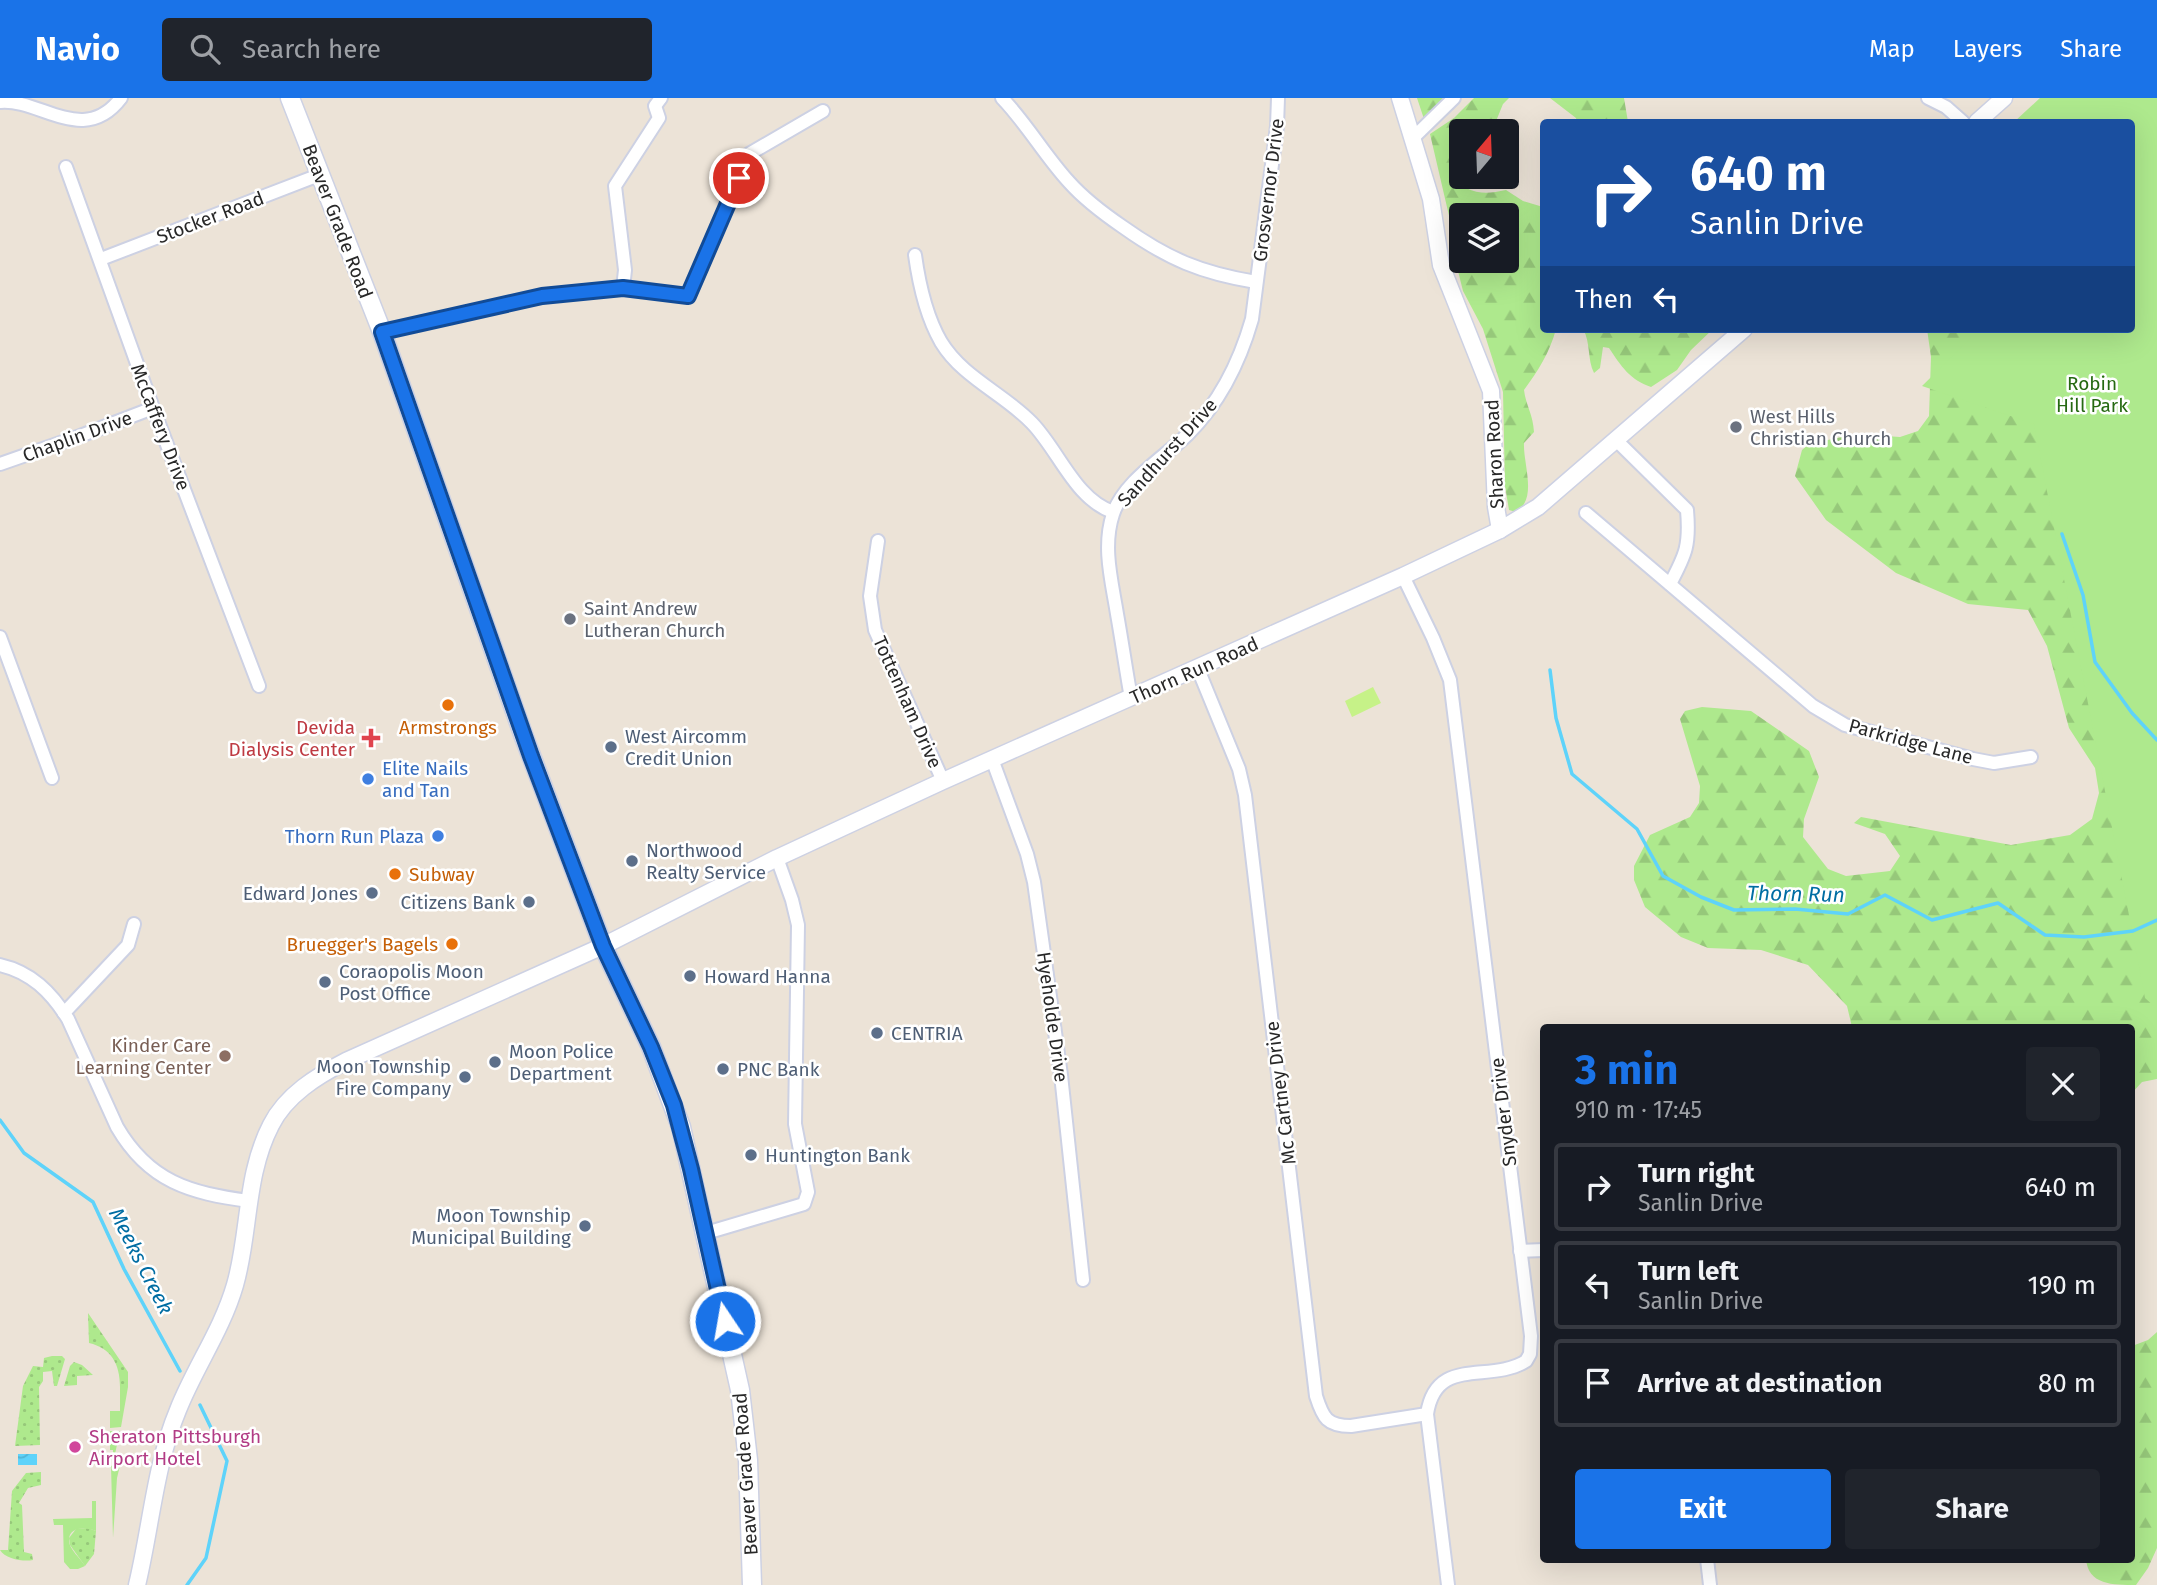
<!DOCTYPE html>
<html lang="en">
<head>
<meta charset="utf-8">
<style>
  :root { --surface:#171b24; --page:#20242c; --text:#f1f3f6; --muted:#9ea1a6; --line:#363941; --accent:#1a73e8 }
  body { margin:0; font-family:"Fira Sans",sans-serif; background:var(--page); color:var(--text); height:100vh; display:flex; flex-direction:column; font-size:26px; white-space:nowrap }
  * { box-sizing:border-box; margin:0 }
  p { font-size:23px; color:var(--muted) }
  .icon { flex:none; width:38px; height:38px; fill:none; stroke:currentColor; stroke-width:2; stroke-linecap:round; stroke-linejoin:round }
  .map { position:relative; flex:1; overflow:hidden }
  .sheet { position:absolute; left:1540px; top:926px; width:595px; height:539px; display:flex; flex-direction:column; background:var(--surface); border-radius:7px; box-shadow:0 7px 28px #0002 }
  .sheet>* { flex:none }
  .hud { position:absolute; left:1540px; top:21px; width:595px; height:214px; border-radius:7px; box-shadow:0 7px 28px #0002; background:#1a4fa0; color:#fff; overflow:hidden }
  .needle { width:46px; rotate:19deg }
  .controls { position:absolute; left:1449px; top:21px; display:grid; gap:14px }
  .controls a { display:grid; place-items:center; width:70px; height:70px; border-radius:7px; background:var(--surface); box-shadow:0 7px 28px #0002; font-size:35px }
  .pin { position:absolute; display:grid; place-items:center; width:60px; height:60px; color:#fff; margin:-30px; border:4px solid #fff; border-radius:50%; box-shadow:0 2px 7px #0007 }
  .me { position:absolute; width:77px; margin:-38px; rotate:348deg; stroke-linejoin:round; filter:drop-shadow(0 0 5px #0008) }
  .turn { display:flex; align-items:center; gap:24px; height:147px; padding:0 35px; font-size:32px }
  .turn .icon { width:91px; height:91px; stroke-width:2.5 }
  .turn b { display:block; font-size:49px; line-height:60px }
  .then { display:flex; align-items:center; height:66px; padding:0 35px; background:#0003; gap:14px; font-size:26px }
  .round { display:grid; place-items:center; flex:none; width:74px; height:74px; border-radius:7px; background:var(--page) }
  .overview { display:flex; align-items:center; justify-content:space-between; height:119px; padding:0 35px }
  h1 { font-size:42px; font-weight:700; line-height:52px; color:var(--accent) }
  .primary-button { display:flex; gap:14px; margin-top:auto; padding:14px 35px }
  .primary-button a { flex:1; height:80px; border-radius:7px; background:var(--accent); color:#fff; font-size:28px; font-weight:700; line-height:80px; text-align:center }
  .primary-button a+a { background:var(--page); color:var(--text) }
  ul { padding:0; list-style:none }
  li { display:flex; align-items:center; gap:21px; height:88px; margin:0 14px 10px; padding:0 21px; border:4px solid var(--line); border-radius:7px }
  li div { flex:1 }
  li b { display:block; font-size:26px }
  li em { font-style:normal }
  header { display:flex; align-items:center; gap:42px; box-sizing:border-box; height:98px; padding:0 35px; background:var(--accent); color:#fff }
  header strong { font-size:33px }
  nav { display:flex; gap:38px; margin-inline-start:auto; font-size:24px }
  .search { width:490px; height:63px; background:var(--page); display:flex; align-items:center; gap:18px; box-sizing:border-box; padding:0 24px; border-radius:7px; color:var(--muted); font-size:26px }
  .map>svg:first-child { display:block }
  .grass { fill:url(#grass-dots) }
  .forest { fill:url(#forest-firs); fill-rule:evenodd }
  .park { fill:#aee98d }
  .pitch { fill:#c6f288 }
  .water { fill:url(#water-waves) }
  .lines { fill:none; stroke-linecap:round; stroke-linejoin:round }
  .stream { stroke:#5ed3fa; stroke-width:3.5 }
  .minor-casing { stroke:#cdd1e3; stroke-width:16 }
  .tertiary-casing { stroke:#cdd1e3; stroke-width:19 }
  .secondary-casing { stroke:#cdd1e3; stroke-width:21 }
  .minor { stroke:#fff; stroke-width:12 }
  .tertiary { stroke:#fff; stroke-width:16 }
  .secondary { stroke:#fff; stroke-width:18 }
  .route-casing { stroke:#114b97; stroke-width:18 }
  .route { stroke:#1a73e8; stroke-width:12 }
  .worship-dot { fill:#6b7280; stroke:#fff; stroke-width:2.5 }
  .food-dot { fill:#e8710a; stroke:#fff; stroke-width:2.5 }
  .health-dot { fill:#e0444e; stroke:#fff; stroke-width:2.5 }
  .service-dot { fill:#5c6f8a; stroke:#fff; stroke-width:2.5 }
  .shop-dot { fill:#3f7fe0; stroke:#fff; stroke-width:2.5 }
  .education-dot { fill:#8d6e63; stroke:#fff; stroke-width:2.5 }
  .hotel-dot { fill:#d1479c; stroke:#fff; stroke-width:2.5 }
  .labels { text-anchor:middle; stroke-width:5; stroke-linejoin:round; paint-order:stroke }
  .street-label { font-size:19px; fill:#282828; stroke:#fff }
  .park-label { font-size:19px; fill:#266a12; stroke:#fff }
  .worship-label { font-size:19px; fill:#5b616d; stroke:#fff; text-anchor:start }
  .health-label { font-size:19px; fill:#be3a42; stroke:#fff; text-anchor:end }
  .food-label { font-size:19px; fill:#c56008; stroke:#fff }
  .service-label { font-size:19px; fill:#4e5e75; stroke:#fff; text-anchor:start }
  .shop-label { font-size:19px; fill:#366cbe; stroke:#fff; text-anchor:start }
  .education-label { font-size:19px; fill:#785e54; stroke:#fff; text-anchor:end }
  .hotel-label { font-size:19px; fill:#b23c85; stroke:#fff; text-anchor:start }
  .water-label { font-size:21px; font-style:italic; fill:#006da3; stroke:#fff }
</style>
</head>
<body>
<header>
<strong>Navio</strong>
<div class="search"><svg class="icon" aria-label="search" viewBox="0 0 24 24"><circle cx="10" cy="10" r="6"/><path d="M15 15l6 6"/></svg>Search here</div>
<nav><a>Map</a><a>Layers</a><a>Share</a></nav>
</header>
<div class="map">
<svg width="2157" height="1487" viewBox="0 0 2157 1487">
  <defs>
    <pattern id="grass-dots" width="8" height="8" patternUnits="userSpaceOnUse" patternTransform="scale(1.75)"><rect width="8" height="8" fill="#aee98d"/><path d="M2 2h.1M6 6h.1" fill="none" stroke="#96c87a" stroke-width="1.8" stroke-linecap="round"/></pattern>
    <pattern id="forest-firs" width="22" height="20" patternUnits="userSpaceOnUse" patternTransform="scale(1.75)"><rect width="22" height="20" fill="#aee98d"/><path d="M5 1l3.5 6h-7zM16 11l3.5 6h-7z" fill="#96c87a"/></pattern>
    <pattern id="water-waves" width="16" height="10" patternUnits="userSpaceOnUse" patternTransform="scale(1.75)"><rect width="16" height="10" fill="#5ed3fa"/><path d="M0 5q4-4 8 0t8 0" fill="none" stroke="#52b5d6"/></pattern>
  </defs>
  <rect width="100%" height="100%" fill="#ece3d7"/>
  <g class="grass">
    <path d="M 88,1215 L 128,1274 L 128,1289 L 120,1289 C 120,1266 111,1250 89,1245 Z"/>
    <path d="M 52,1258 L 62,1258 L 65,1261 L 57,1288 L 54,1288 L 52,1273 L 43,1274 L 43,1283 L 39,1289 L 40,1347 L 15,1348 L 23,1288 L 33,1268 L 43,1269 L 44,1260 Z"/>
    <path d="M 74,1264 L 82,1267 L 93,1277 L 77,1278 L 77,1287 L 64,1288 L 70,1268 Z"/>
    <path d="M 41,1374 L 41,1387 L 28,1390 L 19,1405 L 22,1407 L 24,1454 L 32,1456 L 33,1462 C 24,1464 5,1461 0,1452 L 8,1452 L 12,1393 L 26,1375 Z"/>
    <path d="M 88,1430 L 96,1433 L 94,1456 L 85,1468 L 70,1447 L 69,1440 L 76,1431 Z"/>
  </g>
  <g class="forest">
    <path d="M 1417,0 L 1449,0 L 1425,24 Z"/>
    <path d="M 1474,0 L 1509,0 L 1503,6 L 1492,33 L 1461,33 L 1461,79 L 1463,79 L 1466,90 C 1481,97 1491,95 1506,92 L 1523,103 L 1543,109 L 1544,231 L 1556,231 C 1550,254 1538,273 1524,292 C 1526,308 1533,316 1534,334 L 1524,345 C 1523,366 1538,401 1516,414 L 1509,412 L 1505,388 L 1503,294 L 1483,231 L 1463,193 L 1454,157 L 1450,122 L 1430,36 L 1454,20 ZM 1461,117 L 1507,117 L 1507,163 L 1461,163 Z"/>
    <path d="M 1550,0 L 1624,0 L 1628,24 L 1577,24 L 1576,20 Z"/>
    <path d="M 2157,199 L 2157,981 L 2142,984 L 2132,995 L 2132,929 L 1852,929 L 1847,908 L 1808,867 L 1761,852 L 1708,850 L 1681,839 L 1645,809 L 1634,782 L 1634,768 L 1650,737 L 1690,719 L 1699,705 L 1700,688 L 1680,621 L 1685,613 L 1702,609 L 1751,613 L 1809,653 L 1819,679 L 1804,721 L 1803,739 L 1828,771 L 1846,778 L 1890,773 L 1900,758 L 1885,736 L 1854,725 L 1861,719 L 2011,747 L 2070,737 L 2092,721 L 2099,695 L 2095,670 L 2069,630 L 2047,548 L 2028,512 L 1968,506 L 1896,475 L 1826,422 L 1795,378 L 1802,352 L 1809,346 L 1856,336 L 1900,339 L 1918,333 L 1929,318 L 1931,259 L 1927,231 L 2132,231 Z"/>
    <path d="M 1583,231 L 1713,231 L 1691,252 L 1677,272 L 1651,289 C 1630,282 1621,268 1609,250 L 1603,249 L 1600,270 L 1594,275 C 1587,261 1591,245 1583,231 Z"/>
    <path d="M 2157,1234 L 2157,1450 L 2148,1470 L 2136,1487 C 2113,1487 2088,1487 2086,1461 L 2132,1461 L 2132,1248 L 2148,1242 Z"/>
  </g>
  <g class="park">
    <path d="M 2040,0 L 2157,0 L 2157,911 L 2145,900 L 2034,326 L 1922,288 L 1980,231 L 2132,231 L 2132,24 L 2014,24 Z"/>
    <path d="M 120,1289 L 128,1289 L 121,1329 L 110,1330 L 110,1313 L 120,1313 Z"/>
    <path d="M 110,1333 L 120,1333 L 115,1356 L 122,1359 L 117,1380 L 113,1440 L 111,1368 L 113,1367 L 113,1352 L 110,1352 Z"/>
    <path d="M 92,1403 L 96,1403 L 96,1433 C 87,1429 68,1428 69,1443 C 69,1451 81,1461 85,1468 L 78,1471 L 70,1471 L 64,1464 L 63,1427 L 54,1427 L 53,1421 L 92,1420 Z"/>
  </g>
  <path class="pitch" d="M 1373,589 L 1381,605 L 1352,619 L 1345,603 Z"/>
  <rect class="water" x="18" y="1356" width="19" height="11"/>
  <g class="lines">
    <g class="stream">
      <path d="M 2062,436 L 2083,497 L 2095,564 L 2132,615 L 2157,642"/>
      <path d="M 1550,572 L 1556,620 L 1572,676 L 1637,731 L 1663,778 L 1701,799 L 1734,812 L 1795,811 L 1848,816 L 1885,797 L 1932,822 L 1998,805 L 2045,837 L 2084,839 L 2133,833 L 2157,822"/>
      <path d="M 0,1022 L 24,1055 L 93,1104 L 124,1171 L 180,1273"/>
      <path d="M 187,1487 L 206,1460 L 227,1363 L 200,1307"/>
    </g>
    <g class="minor-casing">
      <g id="minor">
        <path d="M 1002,0 C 1027,26 1045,58 1069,84 C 1085,102 1104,116 1123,129 C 1168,161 1201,175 1256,184"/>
        <path d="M 1928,0 L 1946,9 L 1963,24"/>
        <path d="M 0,4 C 40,0 84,49 121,0"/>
        <path d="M 1414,39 L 1454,0"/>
        <path d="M 66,69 L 153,310 L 259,588"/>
        <path d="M 915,157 C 919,186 926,218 941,244 C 963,280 1003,295 1032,325 C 1059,353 1075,401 1113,414"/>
        <path d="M 101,161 L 319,77"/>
        <path d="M 623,190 L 625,172 L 615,88 L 659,20 L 655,8 L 661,0"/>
        <path d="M 382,234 L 542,198 L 623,190 L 688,198 L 749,56 L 823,13"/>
        <path d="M 1616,342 L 1687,412 C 1690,447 1686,456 1670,486"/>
        <path d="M 0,366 L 80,338 L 153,310"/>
        <path d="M 1586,415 L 1813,608 L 1845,627 L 1973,661 L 1994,665 L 2031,659"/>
        <path d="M 878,443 L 870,498 L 875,532 L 943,683"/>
        <path d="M 1403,478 L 1433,540 L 1450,582 L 1531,1238 L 1530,1256 L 1526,1263 C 1489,1286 1436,1257 1427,1316 L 1448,1487"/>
        <path d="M 0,539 L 52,680"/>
        <path d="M 1198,571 L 1239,671 L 1245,697 L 1316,1298 C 1323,1320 1327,1328 1351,1328 L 1427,1316"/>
        <path d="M 1131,600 C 1126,572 1122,544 1117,516 C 1112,484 1102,449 1113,416 C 1124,383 1165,359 1188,336 C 1220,304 1240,263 1252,221 L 1277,28 L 1278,0"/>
        <path d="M 992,661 L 1027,756 L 1034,784 L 1061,977 L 1083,1182"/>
        <path d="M 0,867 C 31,874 51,894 68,921 L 117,1029 C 149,1084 190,1095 249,1103"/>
        <path d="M 64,915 L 128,847 L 134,826"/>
        <path d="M 706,1135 L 804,1106 L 808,1094 L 795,1026 L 798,827 L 792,802 L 777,760"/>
        <path d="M 1520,1153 L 1544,1152"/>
        <path d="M 1707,1461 L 1710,1487"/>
      </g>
    </g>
    <g class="tertiary-casing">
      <g id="tertiary">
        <path d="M 1400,0 L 1431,101 L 1441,167 L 1491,293 L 1496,409 L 1500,432"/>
        <path d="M 1977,24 L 2004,0"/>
        <path d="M 137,1487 C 151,1429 155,1367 178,1312 C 195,1269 222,1232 235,1187 C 250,1135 245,1077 271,1027 C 286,997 317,978 346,963 L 603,848 L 777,760 L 943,683 L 1403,478 L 1500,432 L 1538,409 L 1744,231"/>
      </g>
    </g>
    <g class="secondary-casing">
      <path id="secondary" d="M 290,0 L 382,234 L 524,639 L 603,848 L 651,949 L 681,1029 L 740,1292 L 748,1362 L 752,1487"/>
    </g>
    <use href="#minor" class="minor"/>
    <use href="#tertiary" class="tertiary"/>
    <use href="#secondary" class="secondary"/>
  </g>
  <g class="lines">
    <g class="route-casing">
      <path id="route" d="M 725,1223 L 691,1071 L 674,1007 L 651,949 L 603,848 L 531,658 L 382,234 L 542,198 L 623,190 L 688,198 L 739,80"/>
    </g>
    <use href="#route" class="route"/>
  </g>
  <g class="worship-dot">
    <circle cx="1736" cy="329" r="7"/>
    <circle cx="570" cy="521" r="7"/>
  </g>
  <g class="food-dot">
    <circle cx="448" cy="607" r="7"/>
    <circle cx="395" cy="776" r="7"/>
    <circle cx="452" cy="846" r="7"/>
  </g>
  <path class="health-dot" d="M367.5 629.5h7v7h7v7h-7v7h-7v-7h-7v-7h7z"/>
  <g class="service-dot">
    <circle cx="611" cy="649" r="7"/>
    <circle cx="632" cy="763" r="7"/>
    <circle cx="372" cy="795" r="7"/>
    <circle cx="529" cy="804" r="7"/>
    <circle cx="690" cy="878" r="7"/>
    <circle cx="325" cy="884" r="7"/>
    <circle cx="877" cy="935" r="7"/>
    <circle cx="495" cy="964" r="7"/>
    <circle cx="723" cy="971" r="7"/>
    <circle cx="465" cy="979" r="7"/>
    <circle cx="751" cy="1057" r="7"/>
    <circle cx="585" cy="1128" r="7"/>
  </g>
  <g class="shop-dot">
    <circle cx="368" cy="681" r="7"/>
    <circle cx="438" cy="738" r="7"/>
  </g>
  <circle class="education-dot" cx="225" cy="958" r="7"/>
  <circle class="hotel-dot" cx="75" cy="1349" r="7"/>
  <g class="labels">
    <g class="street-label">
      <text transform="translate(1268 92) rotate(-83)" y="7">Grosvernor Drive</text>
      <text transform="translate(210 119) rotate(-21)" y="7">Stocker Road</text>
      <text transform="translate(338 123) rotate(69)" y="7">Beaver Grade Road</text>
      <text transform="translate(161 329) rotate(69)" y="7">McCaffery Drive</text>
      <text transform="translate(77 338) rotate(-20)" y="7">Chaplin Drive</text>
      <text transform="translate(1167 354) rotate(-48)" y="7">Sandhurst Drive</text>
      <text transform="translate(1494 356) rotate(-93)" y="7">Sharon Road</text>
      <text transform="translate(1194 572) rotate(-24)" y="7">Thorn Run Road</text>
      <text transform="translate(908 604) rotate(66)" y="7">Tottenham Drive</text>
      <text transform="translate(1911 643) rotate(15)" y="7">Parkridge Lane</text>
      <text transform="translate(1053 919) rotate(82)" y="7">Hyeholde Drive</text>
      <text transform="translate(1280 995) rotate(-97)" y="7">Mc Cartney Drive</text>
      <text transform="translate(1503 1014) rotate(-97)" y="7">Snyder Drive</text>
      <text transform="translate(745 1376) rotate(-94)" y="7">Beaver Grade Road</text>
    </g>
    <g class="park-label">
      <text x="2092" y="292">Robin<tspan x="2092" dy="22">Hill Park</tspan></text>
    </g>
    <g class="worship-label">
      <text x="1750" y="325">West Hills<tspan x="1750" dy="22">Christian Church</tspan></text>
      <text x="584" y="517">Saint Andrew<tspan x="584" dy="22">Lutheran Church</tspan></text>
    </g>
    <g class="health-label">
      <text x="355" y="636">Devida<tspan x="355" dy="22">Dialysis Center</tspan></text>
    </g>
    <g class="food-label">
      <text x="448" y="636">Armstrongs</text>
      <text x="409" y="783" text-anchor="start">Subway</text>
      <text x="438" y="853" text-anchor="end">Bruegger's Bagels</text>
    </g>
    <g class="service-label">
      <text x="625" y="645">West Aircomm<tspan x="625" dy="22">Credit Union</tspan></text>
      <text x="646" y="759">Northwood<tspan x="646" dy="22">Realty Service</tspan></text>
      <text x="358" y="802" text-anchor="end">Edward Jones</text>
      <text x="515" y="811" text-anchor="end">Citizens Bank</text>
      <text x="339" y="880">Coraopolis Moon<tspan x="339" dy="22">Post Office</tspan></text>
      <text x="704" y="885">Howard Hanna</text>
      <text x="891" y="942">CENTRIA</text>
      <text x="509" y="960">Moon Police<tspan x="509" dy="22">Department</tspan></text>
      <text x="451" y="975" text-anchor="end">Moon Township<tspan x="451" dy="22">Fire Company</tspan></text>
      <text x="737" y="978">PNC Bank</text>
      <text x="765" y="1064">Huntington Bank</text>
      <text x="571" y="1124" text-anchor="end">Moon Township<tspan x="571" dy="22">Municipal Building</tspan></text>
    </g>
    <g class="shop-label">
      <text x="382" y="677">Elite Nails<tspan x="382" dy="22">and Tan</tspan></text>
      <text x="424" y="745" text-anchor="end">Thorn Run Plaza</text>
    </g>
    <g class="education-label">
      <text x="211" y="954">Kinder Care<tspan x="211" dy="22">Learning Center</tspan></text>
    </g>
    <g class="hotel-label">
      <text x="89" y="1345">Sheraton Pittsburgh<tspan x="89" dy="22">Airport Hotel</tspan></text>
    </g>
    <g class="water-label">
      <text transform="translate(1796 796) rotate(1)" y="7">Thorn Run</text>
      <text transform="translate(141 1163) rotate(63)" y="7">Meeks Creek</text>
    </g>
  </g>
</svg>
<div class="controls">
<a><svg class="needle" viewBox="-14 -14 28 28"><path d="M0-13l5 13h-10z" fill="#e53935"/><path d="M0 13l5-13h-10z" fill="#9ea1a6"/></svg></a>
<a><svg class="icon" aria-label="layers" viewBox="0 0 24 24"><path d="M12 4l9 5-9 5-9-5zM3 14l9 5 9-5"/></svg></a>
</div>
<div class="pin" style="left:739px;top:80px;background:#d93025"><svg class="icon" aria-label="arrive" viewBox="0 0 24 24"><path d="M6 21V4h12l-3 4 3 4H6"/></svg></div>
<svg class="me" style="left:725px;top:1223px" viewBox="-20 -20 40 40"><circle r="17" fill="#1a73e8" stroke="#fff" stroke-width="3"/><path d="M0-11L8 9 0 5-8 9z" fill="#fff"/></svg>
<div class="hud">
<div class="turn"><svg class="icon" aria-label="right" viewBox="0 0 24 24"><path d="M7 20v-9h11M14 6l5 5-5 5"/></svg><div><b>640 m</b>Sanlin Drive</div></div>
<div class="then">Then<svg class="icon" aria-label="left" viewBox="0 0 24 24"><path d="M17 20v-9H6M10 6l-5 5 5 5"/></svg></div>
</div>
<section class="sheet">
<div class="overview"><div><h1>3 min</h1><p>910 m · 17:45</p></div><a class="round"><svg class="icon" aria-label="close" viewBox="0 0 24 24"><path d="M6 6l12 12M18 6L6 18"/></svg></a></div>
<ul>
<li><svg class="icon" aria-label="right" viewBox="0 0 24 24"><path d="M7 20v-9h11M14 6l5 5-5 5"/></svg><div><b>Turn right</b><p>Sanlin Drive</p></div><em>640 m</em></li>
<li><svg class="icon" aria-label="left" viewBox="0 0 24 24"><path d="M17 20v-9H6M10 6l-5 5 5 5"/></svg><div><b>Turn left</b><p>Sanlin Drive</p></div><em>190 m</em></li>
<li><svg class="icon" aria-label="arrive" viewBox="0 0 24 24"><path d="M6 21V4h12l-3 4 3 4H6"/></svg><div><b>Arrive at destination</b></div><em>80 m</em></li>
</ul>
<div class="primary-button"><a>Exit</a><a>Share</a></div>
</section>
</div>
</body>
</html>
